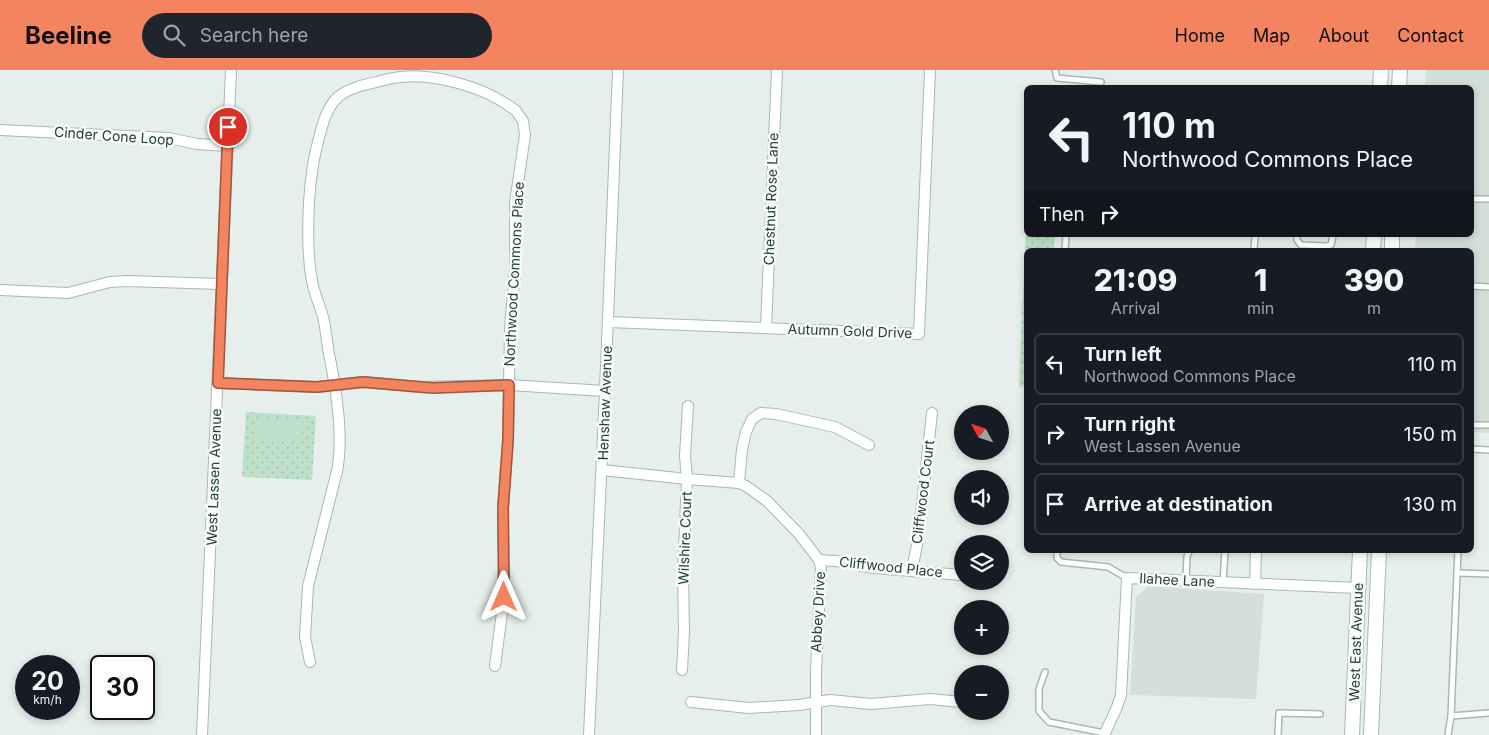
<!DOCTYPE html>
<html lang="en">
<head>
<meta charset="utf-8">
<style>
  :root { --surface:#171b24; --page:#20242c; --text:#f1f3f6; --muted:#9ea1a6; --line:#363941; --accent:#f4845f }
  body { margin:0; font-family:Inter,sans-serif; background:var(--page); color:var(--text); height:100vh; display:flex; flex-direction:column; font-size:19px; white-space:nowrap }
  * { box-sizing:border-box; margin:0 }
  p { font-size:16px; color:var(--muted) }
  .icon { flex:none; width:28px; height:28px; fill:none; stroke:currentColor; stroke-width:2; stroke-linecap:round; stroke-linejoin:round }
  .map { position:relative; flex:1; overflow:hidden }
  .sheet { position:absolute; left:1024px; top:178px; width:450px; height:305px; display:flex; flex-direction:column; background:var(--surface); border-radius:8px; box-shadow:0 2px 8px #0003 }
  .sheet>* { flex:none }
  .top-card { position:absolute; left:1024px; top:15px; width:450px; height:152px; border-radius:8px; box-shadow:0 2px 8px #0003; background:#171b24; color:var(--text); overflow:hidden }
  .needle { width:32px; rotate:310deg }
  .fabs { position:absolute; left:954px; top:335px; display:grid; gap:10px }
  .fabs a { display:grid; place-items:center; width:55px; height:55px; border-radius:50%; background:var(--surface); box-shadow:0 2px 8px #0003; font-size:25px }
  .speed { position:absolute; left:15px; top:585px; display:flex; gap:10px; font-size:25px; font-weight:700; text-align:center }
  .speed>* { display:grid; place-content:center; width:65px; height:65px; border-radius:50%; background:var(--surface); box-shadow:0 2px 8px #0003; line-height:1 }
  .speed small { font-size:12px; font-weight:400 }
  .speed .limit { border:2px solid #111; border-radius:8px; background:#fff; color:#111 }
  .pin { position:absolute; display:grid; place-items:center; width:42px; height:42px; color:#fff; margin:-21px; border:2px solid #fff; border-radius:50%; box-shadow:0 1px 5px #0007 }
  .me { position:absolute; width:55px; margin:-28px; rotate:0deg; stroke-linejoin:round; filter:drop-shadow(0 0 4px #0008) }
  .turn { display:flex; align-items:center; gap:18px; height:105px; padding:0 15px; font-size:22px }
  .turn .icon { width:65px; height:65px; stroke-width:2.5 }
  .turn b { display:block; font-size:35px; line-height:42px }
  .then { display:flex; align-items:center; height:48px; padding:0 15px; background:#0003; gap:10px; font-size:19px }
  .eta { display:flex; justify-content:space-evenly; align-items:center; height:85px; text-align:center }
  .eta b { font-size:30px; font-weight:800; line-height:35px }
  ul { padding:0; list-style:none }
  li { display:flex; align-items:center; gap:15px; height:62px; margin:0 10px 8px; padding:0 5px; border:2px solid var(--line); border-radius:8px }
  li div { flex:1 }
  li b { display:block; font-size:19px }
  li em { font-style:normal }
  header { display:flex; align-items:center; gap:30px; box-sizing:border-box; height:70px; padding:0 25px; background:var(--accent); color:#111 }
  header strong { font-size:24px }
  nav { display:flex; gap:28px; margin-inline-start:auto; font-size:18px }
  .search { width:350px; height:45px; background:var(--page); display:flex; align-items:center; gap:12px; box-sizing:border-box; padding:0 18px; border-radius:28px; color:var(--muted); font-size:19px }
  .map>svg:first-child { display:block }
  .built { fill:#d4dfda }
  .grass { fill:url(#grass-dots) }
  .garden { fill:#bfe0c8 }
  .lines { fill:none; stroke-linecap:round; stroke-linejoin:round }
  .lane-casing { stroke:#a8b8b2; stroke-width:8 }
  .street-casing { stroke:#a8b8b2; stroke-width:12 }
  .secondary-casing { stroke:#a4bbb3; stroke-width:16 }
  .lane { stroke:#fff; stroke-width:5 }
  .street { stroke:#fff; stroke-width:10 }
  .secondary { stroke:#fff; stroke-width:14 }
  .route-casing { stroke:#9f563e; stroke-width:12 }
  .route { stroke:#f4845f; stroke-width:9 }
  .labels { text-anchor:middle; stroke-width:5; stroke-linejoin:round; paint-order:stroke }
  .street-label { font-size:14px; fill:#24423a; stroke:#f7fbf9 }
</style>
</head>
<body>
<header>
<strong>Beeline</strong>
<div class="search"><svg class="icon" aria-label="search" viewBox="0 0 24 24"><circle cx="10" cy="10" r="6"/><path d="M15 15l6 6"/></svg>Search here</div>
<nav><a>Home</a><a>Map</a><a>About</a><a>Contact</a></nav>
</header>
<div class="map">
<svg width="1489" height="665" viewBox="0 0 1489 665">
  <defs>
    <pattern id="grass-dots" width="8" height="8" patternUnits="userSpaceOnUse" patternTransform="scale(1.25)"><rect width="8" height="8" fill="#bfe0c8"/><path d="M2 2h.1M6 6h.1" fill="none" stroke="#a4c1ad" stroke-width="1.8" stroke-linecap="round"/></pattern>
  </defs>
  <rect width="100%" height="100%" fill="#e6efeb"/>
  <g class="built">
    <path d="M 1426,0 L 1489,0 L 1489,363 L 1471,362 L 1471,180 L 1415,180 L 1416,165 L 1471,165 L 1471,18 L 1425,17 Z"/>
    <path d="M 1149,516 L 1264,524 L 1256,629 L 1130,625 L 1136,527 Z"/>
  </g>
  <g class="grass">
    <path d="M 1026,156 L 1026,165 L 1055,165 L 1054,180 L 1026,180 L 1026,317 L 1019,316 Z"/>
    <path d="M 246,342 L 316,346 L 312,410 L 242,407 Z"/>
  </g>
  <path class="garden" d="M 257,349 L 303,350 L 302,371 L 256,370 Z"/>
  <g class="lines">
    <g class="lane-casing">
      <g id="lane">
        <path d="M 1055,0 L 1057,8 L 1101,12"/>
        <path d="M 1471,129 L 1489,129"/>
        <path d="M 1297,165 L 1297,170 L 1301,175 L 1327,176 L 1331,175 L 1333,165"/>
        <path d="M 1065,180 L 1066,165"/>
        <path d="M 1254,180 L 1255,165"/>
        <path d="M 1471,216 L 1489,217"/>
        <path d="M 1471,355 L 1489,355"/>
        <path d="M 1471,379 L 1489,380"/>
        <path d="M 1057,480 L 1057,488 L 1061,492 L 1108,497 L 1127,508"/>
        <path d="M 1458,480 L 1451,646 L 1489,643"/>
        <path d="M 1457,503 L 1489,504"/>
        <path d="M 1186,510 L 1187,486 L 1190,480"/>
        <path d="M 1223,512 L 1225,480"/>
        <path d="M 1045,602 L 1039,619 L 1039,641 L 1049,652 L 1104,663"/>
        <path d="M 1278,665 L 1279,643 L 1320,644"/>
        <path d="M 1448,665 L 1451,646"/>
      </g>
    </g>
    <g class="street-casing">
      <g id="street">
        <path d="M 0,60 L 169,68 L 197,74 L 227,76"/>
        <path d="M 0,220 L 68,223 L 110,212 L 127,211 L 221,214"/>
        <path d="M 608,252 L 919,264 L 930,0"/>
        <path d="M 766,257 L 777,0"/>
        <path d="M 218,313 L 317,317 L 363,312 L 419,317 L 509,315 L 605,321"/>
        <path d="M 602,400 L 687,409 L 739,413 L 746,416 L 767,431 L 799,464 L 819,490 L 821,498 L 816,600 L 816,665"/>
        <path d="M 739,413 L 742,379 L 746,362 L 752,349 L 761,343 L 776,344 L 835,357 L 869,375"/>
        <path d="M 819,490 L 836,491 L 874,498 L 962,505"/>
        <path d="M 912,500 L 918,470 L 932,343"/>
        <path d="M 1255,514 L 1256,480"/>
        <path d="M 310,592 L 305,567 L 308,516 L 337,401 C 344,367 336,318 329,284 C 327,273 326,262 324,251 C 321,237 314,224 312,211 C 305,174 308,108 318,72 C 322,56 326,38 338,27 C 351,16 371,14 388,9 C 427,0 485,16 516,41 L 523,51 L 525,65 L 515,133 L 515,201 L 510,257 L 508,370 L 503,438 L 504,527 L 495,596"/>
        <path d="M 682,600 L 684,562 L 683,502 L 687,409 L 685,386 L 688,336"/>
        <path d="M 691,632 L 749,638 L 799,635 L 830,630 L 871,634 L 930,629 L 962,632"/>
        <path d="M 202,665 L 231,0"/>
        <path d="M 589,665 L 605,321 L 618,0"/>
        <path d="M 1104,665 L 1117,637 L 1121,625 L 1127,508 L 1358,518"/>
      </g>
    </g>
    <g class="secondary-casing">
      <g id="secondary">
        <path d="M 1380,18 L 1381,0"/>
        <path d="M 1399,18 L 1400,0"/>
        <path d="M 1373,180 L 1374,165"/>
        <path d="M 1392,180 L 1392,165"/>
        <path d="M 1352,665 L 1360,480"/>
        <path d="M 1371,665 L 1379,480"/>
      </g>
    </g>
    <use href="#lane" class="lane"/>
    <use href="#street" class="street"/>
    <use href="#secondary" class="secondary"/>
  </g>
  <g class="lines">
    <g class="route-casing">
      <path id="route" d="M 228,57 L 218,313 L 317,317 L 363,312 L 433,318 L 509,315 L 508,370 L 503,438 L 504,527"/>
    </g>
    <use href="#route" class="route"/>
  </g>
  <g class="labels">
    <g class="street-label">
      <text transform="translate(114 66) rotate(4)" y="5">Cinder Cone Loop</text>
      <text transform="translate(771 129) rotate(-88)" y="5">Chestnut Rose Lane</text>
      <text transform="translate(514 204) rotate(-87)" y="5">Northwood Commons Place</text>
      <text transform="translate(850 261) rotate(2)" y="5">Autumn Gold Drive</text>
      <text transform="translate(605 333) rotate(-88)" y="5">Henshaw Avenue</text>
      <text transform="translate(214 407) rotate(-88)" y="5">West Lassen Avenue</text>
      <text transform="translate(923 422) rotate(-83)" y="5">Cliffwood Court</text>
      <text transform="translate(685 468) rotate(-88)" y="5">Wilshire Court</text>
      <text transform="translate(891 497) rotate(6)" y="5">Cliffwood Place</text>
      <text transform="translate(1177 510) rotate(3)" y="5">Ilahee Lane</text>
      <text transform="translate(818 542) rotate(-87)" y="5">Abbey Drive</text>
      <text transform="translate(1356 572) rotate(-88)" y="5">West East Avenue</text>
    </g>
  </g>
</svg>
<div class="fabs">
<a><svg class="needle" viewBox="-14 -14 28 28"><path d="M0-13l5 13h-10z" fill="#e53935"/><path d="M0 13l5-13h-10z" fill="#9ea1a6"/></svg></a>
<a><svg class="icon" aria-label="sound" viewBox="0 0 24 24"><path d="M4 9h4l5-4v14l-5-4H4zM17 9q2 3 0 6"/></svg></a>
<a><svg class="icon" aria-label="layers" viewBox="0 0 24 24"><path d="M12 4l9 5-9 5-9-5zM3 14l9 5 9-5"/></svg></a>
<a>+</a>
<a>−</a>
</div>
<div class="speed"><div>20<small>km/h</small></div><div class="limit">30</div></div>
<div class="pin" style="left:228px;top:57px;background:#d93025"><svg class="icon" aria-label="arrive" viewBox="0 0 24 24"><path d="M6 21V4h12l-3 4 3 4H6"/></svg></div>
<svg class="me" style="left:504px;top:527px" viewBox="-20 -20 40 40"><path d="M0-17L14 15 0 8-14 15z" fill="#f4845f" stroke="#fff" stroke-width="4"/></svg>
<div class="top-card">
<div class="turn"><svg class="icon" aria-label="left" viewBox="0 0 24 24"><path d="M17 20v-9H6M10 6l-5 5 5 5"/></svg><div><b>110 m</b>Northwood Commons Place</div></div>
<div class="then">Then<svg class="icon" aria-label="right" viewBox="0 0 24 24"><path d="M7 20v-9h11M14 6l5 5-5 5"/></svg></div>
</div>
<section class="sheet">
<div class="eta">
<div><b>21:09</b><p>Arrival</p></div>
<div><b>1</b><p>min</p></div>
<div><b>390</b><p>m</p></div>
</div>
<ul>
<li><svg class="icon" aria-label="left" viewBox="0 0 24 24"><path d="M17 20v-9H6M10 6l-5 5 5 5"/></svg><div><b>Turn left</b><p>Northwood Commons Place</p></div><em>110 m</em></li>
<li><svg class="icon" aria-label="right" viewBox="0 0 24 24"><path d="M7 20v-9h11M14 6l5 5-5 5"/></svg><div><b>Turn right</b><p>West Lassen Avenue</p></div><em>150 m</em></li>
<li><svg class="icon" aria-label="arrive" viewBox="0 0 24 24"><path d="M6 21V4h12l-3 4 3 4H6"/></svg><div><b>Arrive at destination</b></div><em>130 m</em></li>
</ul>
</section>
</div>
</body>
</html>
